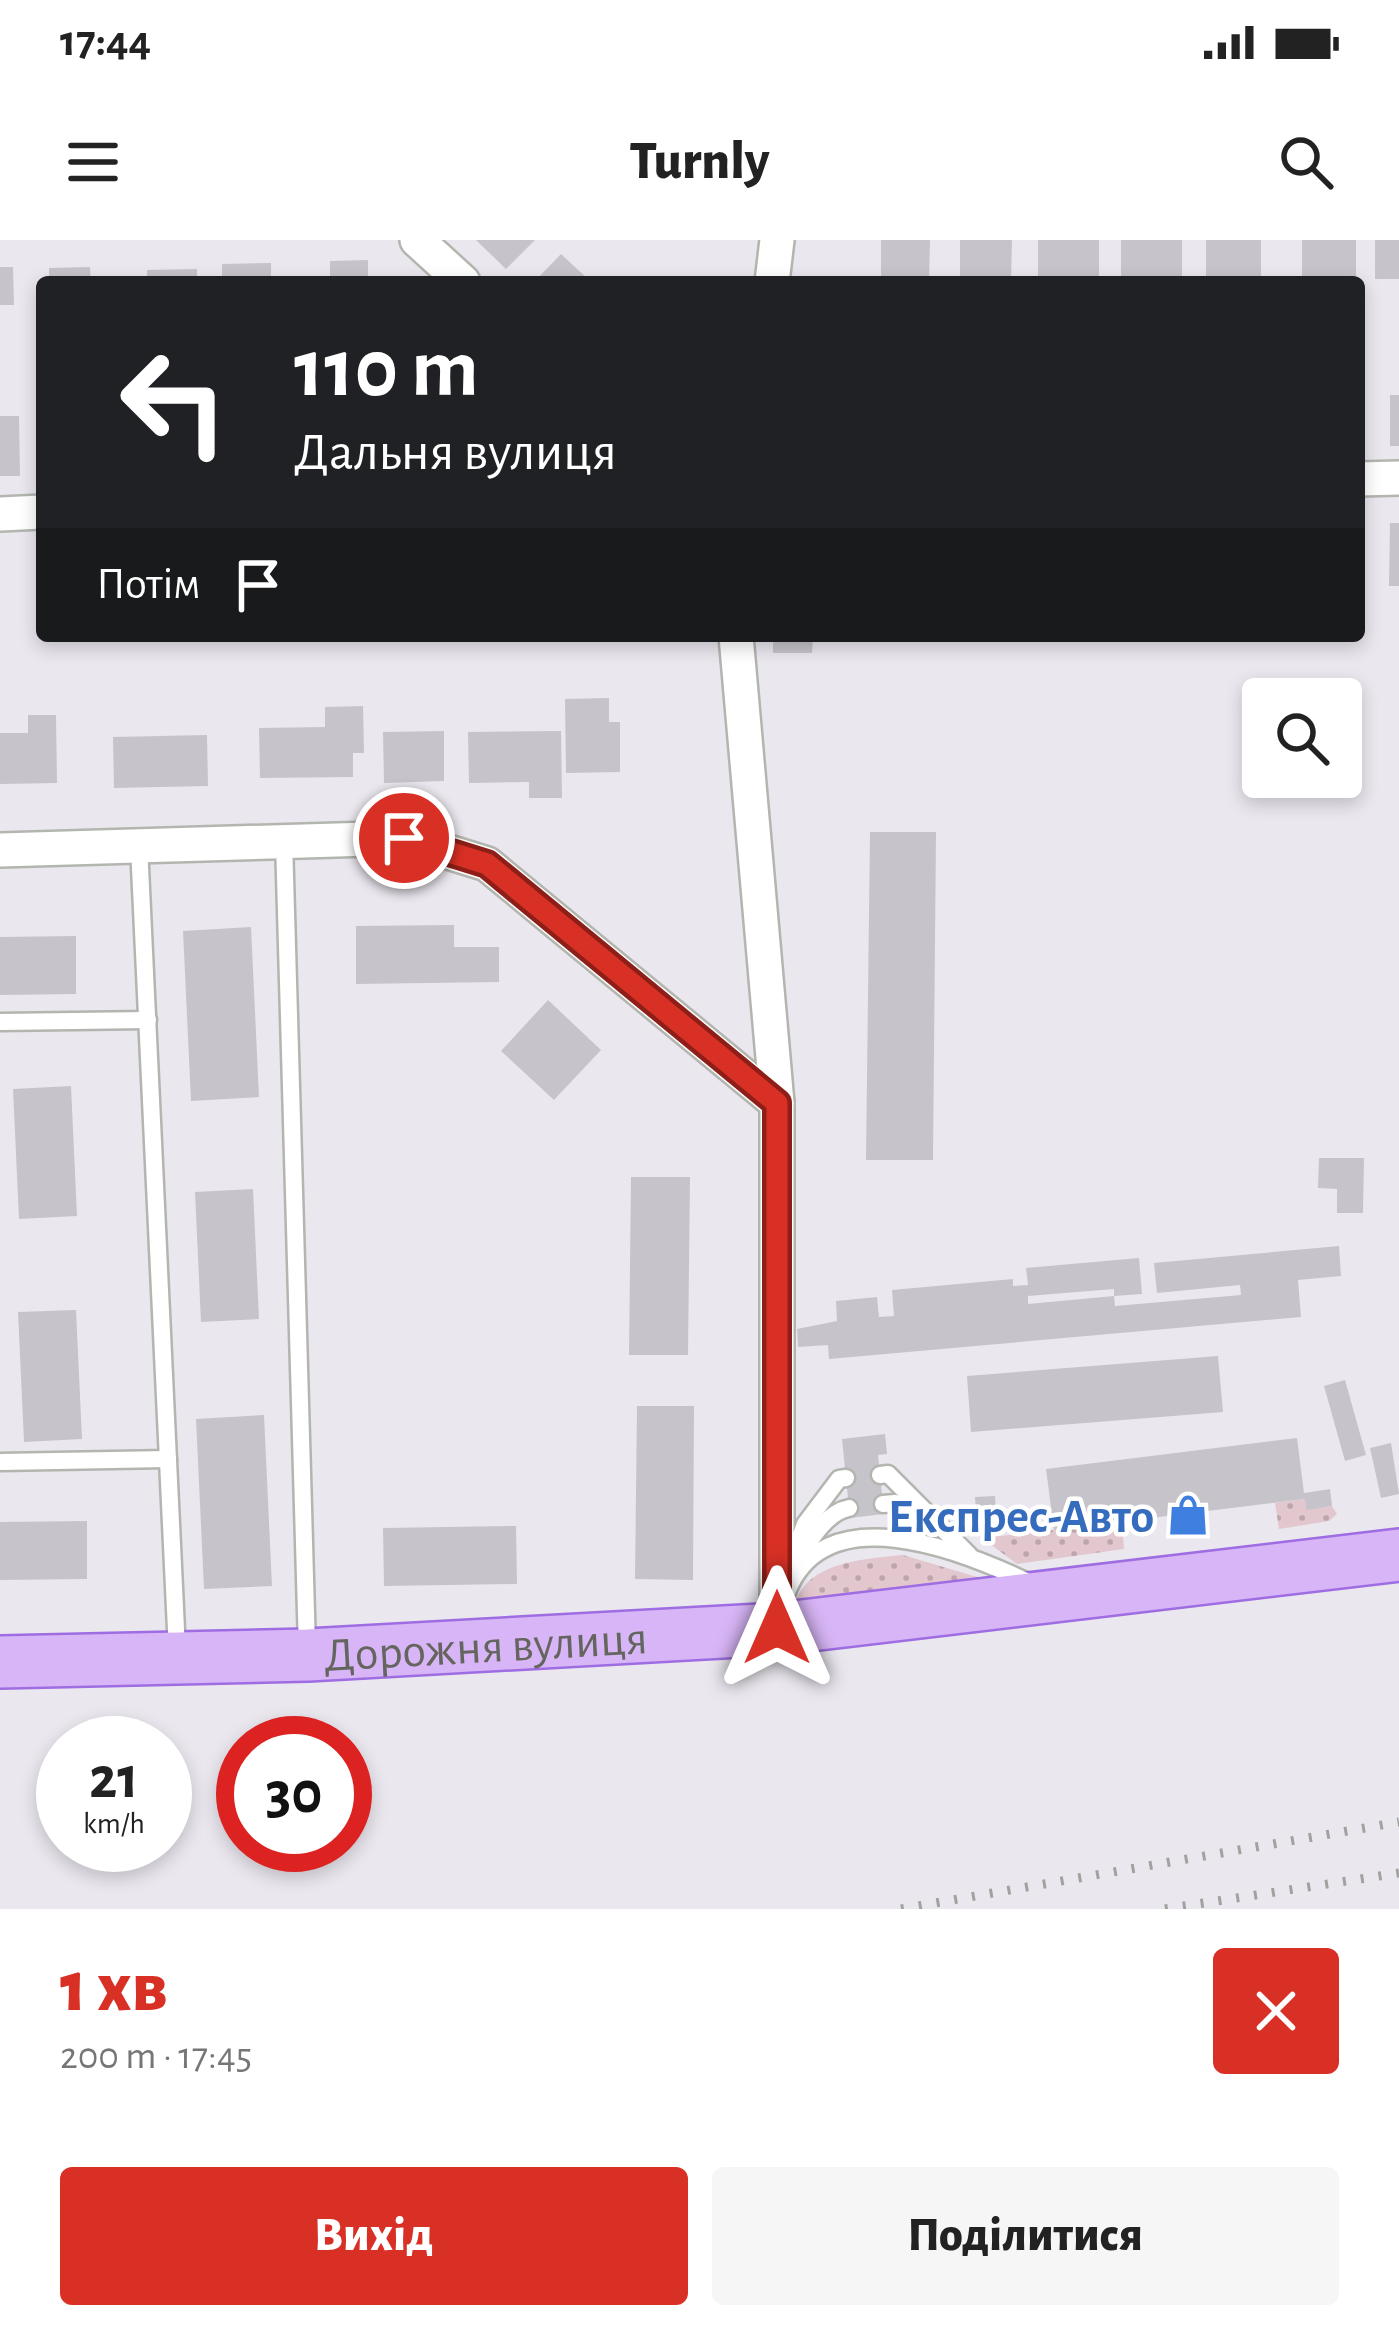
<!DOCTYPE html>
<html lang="uk">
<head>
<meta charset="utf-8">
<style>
  :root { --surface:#fff; --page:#f6f6f6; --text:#222; --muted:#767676; --accent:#d93025 }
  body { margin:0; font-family:"Alegreya Sans",sans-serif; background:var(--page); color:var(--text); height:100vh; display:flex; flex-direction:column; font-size:45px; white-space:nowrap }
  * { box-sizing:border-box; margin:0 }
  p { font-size:39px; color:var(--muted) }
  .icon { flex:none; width:66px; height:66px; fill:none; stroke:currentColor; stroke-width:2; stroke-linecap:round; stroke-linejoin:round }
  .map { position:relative; height:1669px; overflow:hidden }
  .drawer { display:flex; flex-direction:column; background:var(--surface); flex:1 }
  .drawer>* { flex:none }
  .banner { position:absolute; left:36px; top:36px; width:1329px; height:366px; border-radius:12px; box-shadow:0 6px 18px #0003; background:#202124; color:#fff; overflow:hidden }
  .controls { position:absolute; left:1242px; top:438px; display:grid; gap:24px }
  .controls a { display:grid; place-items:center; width:120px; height:120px; border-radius:12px; background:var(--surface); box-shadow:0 6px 18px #0003; font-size:60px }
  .speed { position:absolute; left:36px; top:1476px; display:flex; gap:24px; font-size:60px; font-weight:700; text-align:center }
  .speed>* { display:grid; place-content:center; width:156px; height:156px; border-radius:50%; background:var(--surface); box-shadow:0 6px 18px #0003; line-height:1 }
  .speed small { font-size:30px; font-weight:400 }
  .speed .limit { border:18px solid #d22; background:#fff; color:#111 }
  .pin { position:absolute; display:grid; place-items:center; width:102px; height:102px; color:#fff; margin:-51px; border:6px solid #fff; border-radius:50%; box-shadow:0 3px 12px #0007 }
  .me { position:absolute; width:132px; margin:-66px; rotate:0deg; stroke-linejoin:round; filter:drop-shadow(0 0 9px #0008) }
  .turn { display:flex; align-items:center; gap:42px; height:252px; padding:0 60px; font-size:54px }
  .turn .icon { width:156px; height:156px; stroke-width:2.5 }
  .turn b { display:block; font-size:84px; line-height:102px }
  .then { display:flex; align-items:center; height:114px; padding:0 60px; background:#0003; gap:24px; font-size:45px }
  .round { display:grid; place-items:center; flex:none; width:126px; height:126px; border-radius:12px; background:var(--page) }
  .headline { display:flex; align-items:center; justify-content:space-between; height:204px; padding:0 60px }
  h1 { font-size:72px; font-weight:800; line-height:90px; color:var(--accent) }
  .primary-button { display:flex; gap:24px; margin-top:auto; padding:24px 60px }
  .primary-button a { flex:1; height:138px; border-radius:12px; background:var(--accent); color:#fff; font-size:48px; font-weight:800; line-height:138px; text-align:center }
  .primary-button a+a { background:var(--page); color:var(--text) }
  .status { display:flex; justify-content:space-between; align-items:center; height:84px; padding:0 60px; background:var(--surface); direction:ltr }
  .status svg { height:33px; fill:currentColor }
  header { display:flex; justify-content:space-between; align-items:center; height:156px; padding:0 60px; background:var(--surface); font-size:54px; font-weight:800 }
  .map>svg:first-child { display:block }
  .green { fill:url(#green-dots) }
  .building { fill:#c6c4ca; fill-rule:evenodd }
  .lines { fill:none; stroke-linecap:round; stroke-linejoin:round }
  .service-casing { stroke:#b3b5af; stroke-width:21 }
  .minor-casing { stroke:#b3b5af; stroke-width:38 }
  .primary-casing { stroke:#9e6de2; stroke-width:56 }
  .service { stroke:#fff; stroke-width:16 }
  .minor { stroke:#fff; stroke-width:33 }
  .primary { stroke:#d8b5f6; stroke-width:51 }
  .rail { stroke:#a1a29f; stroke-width:9; stroke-dasharray:3 15; stroke-linecap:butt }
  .route-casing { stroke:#8d1f18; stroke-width:30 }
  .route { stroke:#d93025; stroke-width:21 }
  .labels { text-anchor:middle; stroke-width:9; stroke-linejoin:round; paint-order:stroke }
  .shop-label { font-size:48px; font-weight:bold; fill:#366cbe; stroke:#fff; text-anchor:end }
  .street-label { font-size:48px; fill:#64655e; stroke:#fff }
</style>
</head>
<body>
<div class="status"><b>17:44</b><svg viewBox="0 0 49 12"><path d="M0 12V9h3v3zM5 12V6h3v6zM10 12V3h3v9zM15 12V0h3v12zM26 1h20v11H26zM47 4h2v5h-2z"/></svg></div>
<header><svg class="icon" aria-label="menu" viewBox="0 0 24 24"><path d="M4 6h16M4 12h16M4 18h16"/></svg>Turnly<svg class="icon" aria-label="search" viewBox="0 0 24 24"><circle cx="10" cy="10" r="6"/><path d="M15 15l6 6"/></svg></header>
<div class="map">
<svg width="1399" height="1669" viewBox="0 0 1399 1669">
  <defs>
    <pattern id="green-dots" width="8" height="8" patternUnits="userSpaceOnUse" patternTransform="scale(3)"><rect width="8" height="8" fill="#e3c7cf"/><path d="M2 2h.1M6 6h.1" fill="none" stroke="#bca5ab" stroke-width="1.8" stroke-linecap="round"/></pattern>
  </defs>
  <rect width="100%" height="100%" fill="#ebe7ef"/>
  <g class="green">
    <path d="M 1305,1259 L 1306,1269 L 1332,1266 L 1337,1274 L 1329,1281 L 1279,1289 L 1275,1263 Z"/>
    <path d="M 1122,1282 L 1124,1309 L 1017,1324 L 975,1293 L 991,1297 Z"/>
    <path d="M 903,1315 L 1014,1348 L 796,1362 C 809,1321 866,1319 903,1315 Z"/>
  </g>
  <g class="building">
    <path d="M 476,0 L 535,0 L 506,29 Z"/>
    <path d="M 881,0 L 930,0 L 929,42 L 881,42 Z"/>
    <path d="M 960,0 L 1012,0 L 1011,41 L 960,41 Z"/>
    <path d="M 1038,0 L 1099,0 L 1099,36 L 1038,37 Z"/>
    <rect x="1121" y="0" width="61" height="41"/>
    <rect x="1206" y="0" width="55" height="41"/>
    <path d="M 1302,0 L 1356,0 L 1356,40 L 1302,39 Z"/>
    <rect x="1375" y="0" width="24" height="39"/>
    <path d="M 561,14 L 591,42 L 534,42 Z"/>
    <path d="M 368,20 L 368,42 L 330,42 L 330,21 Z"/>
    <path d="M 271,23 L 271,42 L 222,42 L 222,24 Z"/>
    <path d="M 0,27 L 13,27 L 14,65 L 0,65 Z"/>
    <path d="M 90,27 L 91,42 L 49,42 L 49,28 Z"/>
    <path d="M 197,29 L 197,42 L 147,42 L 147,30 Z"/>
    <rect x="1390" y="155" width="9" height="51"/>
    <path d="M 0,176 L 19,176 L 20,236 L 0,236 Z"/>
    <path d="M 1390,283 L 1399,283 L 1399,346 L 1389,346 Z"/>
    <path d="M 773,396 L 813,396 L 812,413 L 773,413 Z"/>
    <path d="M 609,458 L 609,482 L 620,482 L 620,532 L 566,533 L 565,459 Z"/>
    <path d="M 363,466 L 364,513 L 353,513 L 353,537 L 260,538 L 259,488 L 325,487 L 325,467 Z"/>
    <path d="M 28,475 L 56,475 L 57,543 L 0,544 L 0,493 L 28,493 Z"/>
    <path d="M 444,491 L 444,541 L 384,543 L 383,492 Z"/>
    <path d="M 561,491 L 562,558 L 529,558 L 529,542 L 469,543 L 468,492 Z"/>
    <path d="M 207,495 L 208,546 L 114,548 L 113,497 Z"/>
    <path d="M 870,592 L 936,592 L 933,920 L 866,920 Z"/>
    <path d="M 454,685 L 454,707 L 499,707 L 499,742 L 356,744 L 356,686 Z"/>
    <path d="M 251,687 L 259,857 L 191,861 L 183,691 Z"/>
    <path d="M 76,696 L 76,754 L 0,755 L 0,697 Z"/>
    <path d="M 548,760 L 601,810 L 554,860 L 501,811 Z"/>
    <path d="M 71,846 L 77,976 L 19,979 L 13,849 Z"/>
    <path d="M 1319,918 L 1364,918 L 1363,973 L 1337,973 L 1337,949 L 1318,948 Z"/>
    <path d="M 631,937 L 690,937 L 688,1115 L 629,1115 Z"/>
    <path d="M 253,949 L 259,1079 L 201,1082 L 195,952 Z"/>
    <path d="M 1339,1006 L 1341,1036 L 1298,1040 L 1301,1077 L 829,1119 L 828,1105 L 798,1107 L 797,1089 L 837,1081 L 836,1061 L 877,1057 L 879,1077 L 894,1076 L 892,1050 L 1013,1039 L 1013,1046 L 1028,1045 L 1026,1028 L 1139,1018 L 1142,1054 L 1114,1056 L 1115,1066 L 1241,1055 L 1240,1045 L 1157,1053 L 1154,1023 ZM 1114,1049 L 1114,1056 L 1028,1064 L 1028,1056 Z"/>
    <path d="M 76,1070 L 82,1199 L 24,1202 L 18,1072 Z"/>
    <path d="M 1218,1116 L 1223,1172 L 971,1192 L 967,1136 Z"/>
    <path d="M 1345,1140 L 1366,1215 L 1345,1221 L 1324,1146 Z"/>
    <path d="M 637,1166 L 694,1166 L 693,1340 L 635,1339 Z"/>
    <path d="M 264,1175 L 272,1346 L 204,1349 L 196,1179 Z"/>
    <path d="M 885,1194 L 887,1214 L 878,1215 L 884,1274 L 850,1278 L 842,1199 Z"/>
    <path d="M 1297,1198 L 1304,1253 L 1330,1249 L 1332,1266 L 1306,1270 L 1305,1259 L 1054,1290 L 1046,1229 Z"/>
    <path d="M 1391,1203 L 1399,1254 L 1381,1258 L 1370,1208 Z"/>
    <path d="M 995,1256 L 997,1285 L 977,1286 L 975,1257 Z"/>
    <path d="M 87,1281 L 87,1339 L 0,1340 L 0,1282 Z"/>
    <path d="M 516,1286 L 517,1344 L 384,1346 L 383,1288 Z"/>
  </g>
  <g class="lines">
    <g class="service-casing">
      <g id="service">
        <path d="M 284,601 L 307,1408"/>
        <path d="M 139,606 L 177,1411"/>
        <path d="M 0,782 L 148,780"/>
        <path d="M 0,1222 L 168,1219"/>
        <path d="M 880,1235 L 888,1234 L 969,1315"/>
        <path d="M 883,1264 L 895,1263 L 934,1289"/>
        <path d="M 799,1317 C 811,1299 827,1272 849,1268"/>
        <path d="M 790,1325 L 805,1284 L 839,1239 L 846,1238"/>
        <path d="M 785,1358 C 819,1252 963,1311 1030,1343"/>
      </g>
    </g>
    <g class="minor-casing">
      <g id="minor">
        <path d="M 417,0 L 463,42"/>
        <path d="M 772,42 L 777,0"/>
        <path d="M 1359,239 L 1399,238"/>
        <path d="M 0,274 L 42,272"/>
        <path d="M 736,396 L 777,863 L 777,1389"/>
        <path d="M 0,610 L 403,598 L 487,624 L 777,863"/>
      </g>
    </g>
    <g class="primary-casing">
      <g id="primary">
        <path id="s1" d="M 0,1422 L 308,1415 L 777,1389 L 1399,1315"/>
      </g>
    </g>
    <use href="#service" class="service"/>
    <use href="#minor" class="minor"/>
    <use href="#primary" class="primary"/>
    <g class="rail">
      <path d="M 901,1669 L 1399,1582"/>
      <path d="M 1165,1669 L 1399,1633"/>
    </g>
  </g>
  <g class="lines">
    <g class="route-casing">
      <path id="route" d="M 404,598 L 487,624 L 777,863 L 777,1388"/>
    </g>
    <use href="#route" class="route"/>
  </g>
  <defs>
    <g id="shop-bare" transform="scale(3.24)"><path d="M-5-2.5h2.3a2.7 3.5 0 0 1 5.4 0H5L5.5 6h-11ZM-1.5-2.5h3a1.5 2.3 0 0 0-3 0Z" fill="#3f7fe0" stroke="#fff" stroke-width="2.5" paint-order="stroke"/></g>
  </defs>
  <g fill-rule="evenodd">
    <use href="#shop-bare" x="1188" y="1275"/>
  </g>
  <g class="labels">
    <g class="shop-label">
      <text x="1154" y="1292">Експрес-Авто</text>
    </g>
    <g class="street-label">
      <text dy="17" stroke="none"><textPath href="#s1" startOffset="486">Дорожня вулиця</textPath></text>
    </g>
  </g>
</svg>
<div class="controls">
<a><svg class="icon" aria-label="search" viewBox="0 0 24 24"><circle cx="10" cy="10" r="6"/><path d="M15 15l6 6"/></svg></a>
</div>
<div class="speed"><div>21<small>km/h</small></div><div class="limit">30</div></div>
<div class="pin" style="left:404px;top:598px;background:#d93025"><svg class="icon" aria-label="arrive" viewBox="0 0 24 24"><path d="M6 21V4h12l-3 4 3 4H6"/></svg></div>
<svg class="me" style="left:777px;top:1388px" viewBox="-20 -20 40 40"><path d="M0-17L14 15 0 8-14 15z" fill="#d93025" stroke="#fff" stroke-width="4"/></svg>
<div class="banner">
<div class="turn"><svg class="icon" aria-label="left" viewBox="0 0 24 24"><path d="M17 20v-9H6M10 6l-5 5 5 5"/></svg><div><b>110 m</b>Дальня вулиця</div></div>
<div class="then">Потім<svg class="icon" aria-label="arrive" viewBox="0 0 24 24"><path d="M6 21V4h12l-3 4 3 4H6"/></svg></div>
</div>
</div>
<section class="drawer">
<div class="headline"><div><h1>1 хв</h1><p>200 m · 17:45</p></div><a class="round" style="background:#d93025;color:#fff"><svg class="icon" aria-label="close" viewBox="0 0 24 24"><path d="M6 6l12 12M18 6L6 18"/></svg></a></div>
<div class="primary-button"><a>Вихід</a><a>Поділитися</a></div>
</section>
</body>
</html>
